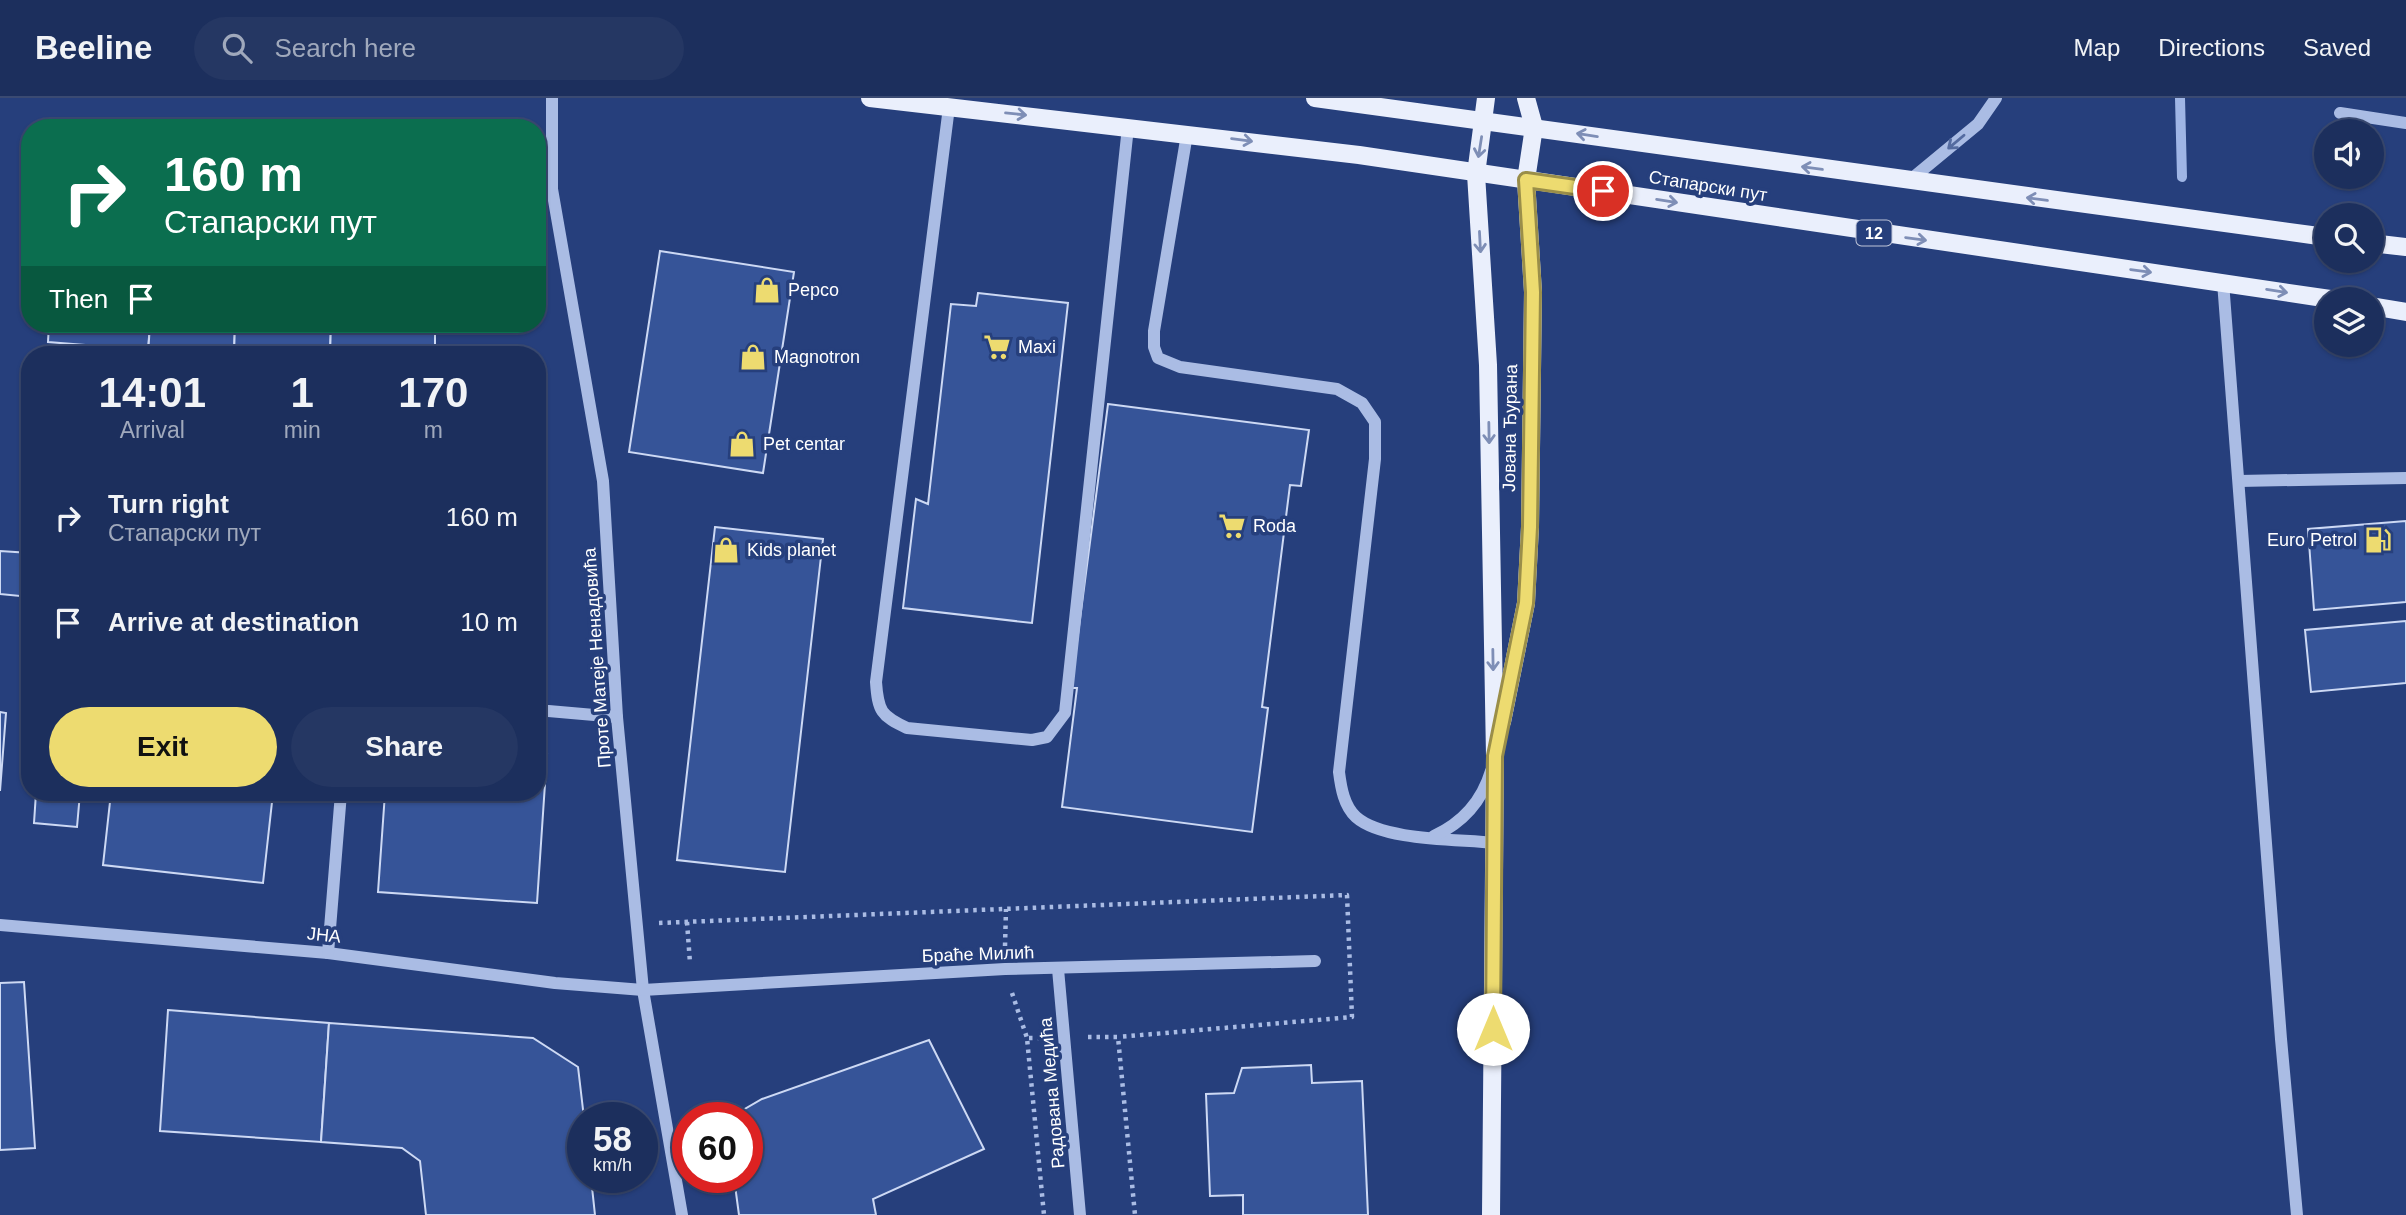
<!DOCTYPE html>
<html lang="en">
<head>
<meta charset="utf-8">
<style>
  :root { --surface:#1c2f5d; --page:#253763; --text:#f1f3f6; --muted:#a0a9bc; --line:#3a4a72; --accent:#eddb70 }
  body { margin:0; font-family:Arial,sans-serif; background:var(--page); color:var(--text); height:100vh; display:flex; flex-direction:column; font-size:26px; white-space:nowrap }
  * { box-sizing:border-box; margin:0 }
  p { font-size:23px; color:var(--muted) }
  .icon { flex:none; width:38px; height:38px; fill:none; stroke:currentColor; stroke-width:2; stroke-linecap:round; stroke-linejoin:round }
  .map { position:relative; flex:1; overflow:hidden }
  .drawer { position:absolute; left:21px; top:248px; width:525px; height:455px; display:flex; flex-direction:column; background:var(--surface); border-radius:28px; box-shadow:0 2px 5px #0004,0 0 0 2px var(--line) }
  .drawer>* { flex:none }
  .hud { position:absolute; left:21px; top:21px; width:525px; height:214px; border-radius:28px; box-shadow:0 2px 5px #0004,0 0 0 2px var(--line); background:#0b6e4f; color:#fff; overflow:hidden }
  .tools { position:absolute; left:2314px; top:21px; display:grid; gap:14px }
  .tools a { display:grid; place-items:center; width:70px; height:70px; border-radius:50%; background:var(--surface); box-shadow:0 2px 5px #0004,0 0 0 2px var(--line); font-size:35px }
  .speed { position:absolute; left:567px; top:1004px; display:flex; gap:14px; font-size:35px; font-weight:700; text-align:center }
  .speed>* { display:grid; place-content:center; width:91px; height:91px; border-radius:50%; background:var(--surface); box-shadow:0 2px 5px #0004,0 0 0 2px var(--line); line-height:1 }
  .speed small { font-size:18px; font-weight:400 }
  .speed .limit { border:10px solid #d22; background:#fff; color:#111 }
  .pin { position:absolute; display:grid; place-items:center; width:60px; height:60px; color:#fff; margin:-30px; border:4px solid #fff; border-radius:50%; box-shadow:0 2px 7px #0007 }
  .me { position:absolute; width:77px; margin:-38px; rotate:0deg; stroke-linejoin:round; filter:drop-shadow(0 0 5px #0008) }
  .turn { display:flex; align-items:center; gap:24px; height:147px; padding:0 28px; font-size:32px }
  .turn .icon { width:91px; height:91px; stroke-width:2.5 }
  .turn b { display:block; font-size:49px; line-height:60px }
  .then { display:flex; align-items:center; height:66px; padding:0 28px; background:#0003; gap:14px; font-size:26px }
  .eta { display:flex; justify-content:space-evenly; align-items:center; height:119px; text-align:center }
  .eta b { font-size:42px; font-weight:600; line-height:49px }
  .action { display:flex; gap:14px; margin-top:auto; padding:14px 28px }
  .action a { flex:1; height:80px; border-radius:42px; background:var(--accent); color:#111; font-size:28px; font-weight:600; line-height:80px; text-align:center }
  .action a+a { background:var(--page); color:var(--text) }
  ul { padding:0; list-style:none }
  li { display:flex; align-items:center; gap:21px; height:105px; padding:0 28px }
  li div { flex:1 }
  li b { display:block; font-size:26px }
  li em { font-style:normal }
  header { display:flex; align-items:center; gap:42px; box-sizing:border-box; height:98px; padding:0 35px; background:var(--surface); border-bottom:2px solid var(--line) }
  header strong { font-size:33px }
  nav { display:flex; gap:38px; margin-inline-start:auto; font-size:24px }
  .search { width:490px; height:63px; background:var(--page); display:flex; align-items:center; gap:18px; box-sizing:border-box; padding:0 24px; border-radius:38px; color:var(--muted); font-size:26px }
  .map>svg:first-child { display:block }
  .lines { fill:none; stroke-linecap:round; stroke-linejoin:round }
  .stream { stroke:#9fb5e5; stroke-width:10 }
  .building { fill:#365498; stroke:#cdd9f4; stroke-width:2 }
  .path { stroke:#aabce4; stroke-width:4.5; stroke-dasharray:3.5 5; stroke-linecap:butt }
  .minor { stroke:#aabce4; stroke-width:12 }
  .major { stroke:#eaeffc; stroke-width:18 }
  .oneway { stroke:#7e8eb6 }
  .oneway2 { stroke:#546ba0 }
  .route-casing { stroke:#9a8e49; stroke-width:18 }
  .route { stroke:#eddb70; stroke-width:12 }
  .labels { text-anchor:middle; stroke-width:7; stroke-linejoin:round; paint-order:stroke }
  .shield { fill:#263f7c; stroke:#bec5d8; stroke-width:2 }
  .shield-label { font-size:16px; font-weight:bold; fill:#fff }
  .street-label { font-size:18px; fill:#fff; stroke:#263f7c }
  .poi-label { font-size:18px; fill:#fff; stroke:#263f7c; text-anchor:start }
</style>
</head>
<body>
<header>
<strong>Beeline</strong>
<div class="search"><svg class="icon" aria-label="search" viewBox="0 0 24 24"><circle cx="10" cy="10" r="6"/><path d="M15 15l6 6"/></svg>Search here</div>
<nav><a>Map</a><a>Directions</a><a>Saved</a></nav>
</header>
<div class="map">
<svg width="2406" height="1117" viewBox="0 0 2406 1117">
  <rect width="100%" height="100%" fill="#263f7c"/>
  <g class="lines">
    <path class="stream" d="M 2180,0 L 2182,79"/>
  </g>
  <g class="building">
    <path d="M 660,153 L 794,174 L 763,375 L 629,354 Z"/>
    <path d="M 978,195 L 1068,205 L 1032,525 L 903,510 L 916,401 L 928,406 L 951,206 L 976,208 Z"/>
    <path d="M 49,226 L 150,226 L 148,252 L 48,244 Z"/>
    <path d="M 150,226 L 235,226 L 234,257 L 148,257 Z"/>
    <path d="M 235,226 L 331,226 L 330,257 L 234,256 Z"/>
    <path d="M 331,226 L 435,226 L 435,257 L 330,257 Z"/>
    <path d="M 1108,306 L 1309,332 L 1301,388 L 1290,387 L 1262,609 L 1268,610 L 1252,734 L 1062,709 L 1077,590 L 1071,590 Z"/>
    <path d="M 2406,423 L 2406,504 L 2314,512 L 2308,431 Z"/>
    <path d="M 715,429 L 823,441 L 785,774 L 677,762 Z"/>
    <path d="M 0,453 L 30,455 L 30,499 L 0,496 Z"/>
    <path d="M 2406,523 L 2406,585 L 2311,594 L 2305,532 Z"/>
    <path d="M 0,614 L 6,615 L 0,693 Z"/>
    <path d="M 537,655 L 547,656 L 537,805 L 378,794 L 385,695 L 537,695 Z"/>
    <path d="M 36,695 L 80,695 L 77,729 L 34,725 Z"/>
    <path d="M 111,695 L 273,695 L 263,785 L 103,767 Z"/>
    <path d="M 24,884 L 35,1050 L 0,1052 L 0,885 Z"/>
    <path d="M 168,912 L 329,925 L 321,1044 L 160,1033 Z"/>
    <path d="M 329,925 L 533,940 L 578,969 L 584,1020 L 583,1080 L 591,1080 L 595,1117 L 426,1117 L 420,1063 L 402,1050 L 321,1044 Z"/>
    <path d="M 929,942 L 984,1051 L 873,1101 L 876,1117 L 739,1117 L 734,1080 L 747,1080 L 747,1020 L 738,1020 L 743,1012 L 762,1001 Z"/>
    <path d="M 1311,967 L 1312,985 L 1362,983 L 1368,1117 L 1243,1117 L 1243,1097 L 1210,1098 L 1206,996 L 1234,995 L 1242,970 Z"/>
  </g>
  <g class="lines">
    <g class="path">
      <path d="M 687,824 L 690,865"/>
      <path d="M 659,825 L 1347,797 L 1352,919 L 1118,939"/>
      <path d="M 1005,848 L 1006,811"/>
      <path d="M 1012,895 L 1027,940"/>
      <path d="M 1088,939 L 1118,939 L 1135,1117"/>
      <path d="M 1041,940 L 1027,940 L 1044,1117"/>
    </g>
    <g class="minor">
      <path d="M 552,0 L 552,91 L 603,383 L 617,619 L 643,892 L 682,1117"/>
      <path d="M 949,9 L 876,584 C 878,613 881,618 907,630 L 1032,642 L 1047,639 L 1065,615 L 1128,29"/>
      <path d="M 2340,15 L 2406,25"/>
      <path d="M 1187,36 L 1154,233 L 1154,249 L 1158,260 L 1180,269 L 1337,291 L 1362,305 L 1375,324 L 1375,361 L 1339,674 C 1341,690 1344,708 1356,719 C 1383,743 1458,741 1494,745"/>
      <path d="M 1909,83 L 1978,26 L 1996,0"/>
      <path d="M 2223,184 L 2281,941 L 2297,1117"/>
      <path d="M 2239,383 L 2406,380"/>
      <path d="M 537,612 L 617,619"/>
      <path d="M 1434,738 C 1462,725 1482,703 1491,673"/>
      <path d="M 0,827 L 328,855 L 555,885 L 643,892 L 1005,871 L 1315,863"/>
      <path d="M 328,855 L 341,695"/>
      <path d="M 1058,871 L 1080,1117"/>
    </g>
    <g class="major">
      <path d="M 870,0 L 1359,57 L 2330,201"/>
      <path d="M 1315,0 L 2326,139"/>
      <path d="M 1486,0 L 1476,76 L 1488,267 L 1495,658 L 1491,1117"/>
      <path d="M 2371,145 L 2406,149"/>
      <path d="M 2371,208 L 2406,214"/>
      <path d="M 1502,624 L 1526,505 L 1530,429 L 1533,194 L 1526,82 L 1534,29 L 1526,0"/>
    </g>
  </g>
  <defs><path id="oneway-shaft" d="M-6 0H5M1.5-3L5.5 0L1.5 3" fill="none" stroke-width="1.6" stroke-linecap="round" stroke-linejoin="round" transform="scale(1.75)"/></defs>
  <g class="oneway">
    <use href="#oneway-shaft" transform="translate(1016 16) rotate(6)"/>
    <use href="#oneway-shaft" transform="translate(1587 37) rotate(-171)"/>
    <use href="#oneway-shaft" transform="translate(1242 42) rotate(7)"/>
    <use href="#oneway-shaft" transform="translate(1480 49) rotate(99)"/>
    <use href="#oneway-shaft" transform="translate(1812 70) rotate(-172)"/>
    <use href="#oneway-shaft" transform="translate(2037 101) rotate(-172)"/>
    <use href="#oneway-shaft" transform="translate(1667 103) rotate(9)"/>
    <use href="#oneway-shaft" transform="translate(1916 141) rotate(8)"/>
    <use href="#oneway-shaft" transform="translate(1480 144) rotate(87)"/>
    <use href="#oneway-shaft" transform="translate(2141 173) rotate(8)"/>
    <use href="#oneway-shaft" transform="translate(2277 193) rotate(9)"/>
    <use href="#oneway-shaft" transform="translate(1489 335) rotate(89)"/>
    <use href="#oneway-shaft" transform="translate(1493 562) rotate(89)"/>
  </g>
  <use class="oneway2" href="#oneway-shaft" transform="translate(1956 44) rotate(140)"/>
  <g class="lines">
    <g class="route-casing">
      <path id="route" d="M 1493,931 L 1495,658 L 1526,505 L 1530,429 L 1533,194 L 1526,82 L 1603,93"/>
    </g>
    <use href="#route" class="route"/>
  </g>
  <defs>
    <g id="shop-bare" transform="scale(2.1)"><path d="M-5-2.5h2.3a2.7 3.5 0 0 1 5.4 0H5L5.5 6h-11ZM-1.5-2.5h3a1.5 2.3 0 0 0-3 0Z" fill="#eddb70" stroke="#263f7c" stroke-width="2.5" paint-order="stroke"/></g>
    <g id="supermarket-bare" transform="scale(2.1)"><path d="M-6-5.5h2.5l.6 2H6L4.5 2H-2.5L-4.4-4H-6ZM-1.5 3.2a1.3 1.3 0 1 0 .1 0ZM3 3.2a1.3 1.3 0 1 0 .1 0Z" fill="#eddb70" stroke="#263f7c" stroke-width="2.5" paint-order="stroke"/></g>
    <g id="fuel-bare" transform="scale(2.1)"><path d="M-5.5-6h7V0h2V4h1.3V-2.5L3-4.5l.8-.8L6-3V5H2.5V1h-1V6h-7ZM-4.2-4.7v3.2H.2V-4.7Z" fill="#eddb70" stroke="#263f7c" stroke-width="2.5" paint-order="stroke"/></g>
  </defs>
  <g fill-rule="evenodd">
    <use href="#shop-bare" x="767" y="192"/>
    <use href="#supermarket-bare" x="997" y="249"/>
    <use href="#shop-bare" x="753" y="259"/>
    <use href="#shop-bare" x="742" y="346"/>
    <use href="#supermarket-bare" x="1232" y="428"/>
    <use href="#fuel-bare" x="2378" y="442"/>
    <use href="#shop-bare" x="726" y="452"/>
  </g>
  <g class="labels">
    <rect class="shield" x="1856.5" y="122.5" width="35" height="25" rx="5"/>
    <g class="shield-label">
      <text x="1874" y="141">12</text>
    </g>
    <g class="street-label">
      <text transform="translate(1708 88) rotate(9)" y="6">Стапарски пут</text>
      <text transform="translate(1510 330) rotate(-89)" y="6">Јована Ђурана</text>
      <text transform="translate(597 560) rotate(-94)" y="6">Проте Матеје Ненадовића</text>
      <text transform="translate(324 837) rotate(6)" y="6">ЈНА</text>
      <text transform="translate(978 856) rotate(-2)" y="6">Браће Милић</text>
      <text transform="translate(1052 995) rotate(-95)" y="6">Радована Медића</text>
    </g>
    <g class="poi-label">
      <text x="788" y="198">Pepco</text>
      <text x="1018" y="255">Maxi</text>
      <text x="774" y="265">Magnotron</text>
      <text x="763" y="352">Pet centar</text>
      <text x="1253" y="434">Roda</text>
      <text x="2357" y="448" text-anchor="end">Euro Petrol</text>
      <text x="747" y="458">Kids planet</text>
    </g>
  </g>
</svg>
<div class="tools">
<a><svg class="icon" aria-label="sound" viewBox="0 0 24 24"><path d="M4 9h4l5-4v14l-5-4H4zM17 9q2 3 0 6"/></svg></a>
<a><svg class="icon" aria-label="search" viewBox="0 0 24 24"><circle cx="10" cy="10" r="6"/><path d="M15 15l6 6"/></svg></a>
<a><svg class="icon" aria-label="layers" viewBox="0 0 24 24"><path d="M12 4l9 5-9 5-9-5zM3 14l9 5 9-5"/></svg></a>
</div>
<div class="speed"><div>58<small>km/h</small></div><div class="limit">60</div></div>
<div class="pin" style="left:1603px;top:93px;background:#d93025"><svg class="icon" aria-label="arrive" viewBox="0 0 24 24"><path d="M6 21V4h12l-3 4 3 4H6"/></svg></div>
<svg class="me" style="left:1493px;top:931px" viewBox="-20 -20 40 40"><circle r="19" fill="#fff"/><path d="M0-13L10 11 0 6-10 11z" fill="#eddb70"/></svg>
<div class="hud">
<div class="turn"><svg class="icon" aria-label="right" viewBox="0 0 24 24"><path d="M7 20v-9h11M14 6l5 5-5 5"/></svg><div><b>160 m</b>Стапарски пут</div></div>
<div class="then">Then<svg class="icon" aria-label="arrive" viewBox="0 0 24 24"><path d="M6 21V4h12l-3 4 3 4H6"/></svg></div>
</div>
<section class="drawer">
<div class="eta">
<div><b>14:01</b><p>Arrival</p></div>
<div><b>1</b><p>min</p></div>
<div><b>170</b><p>m</p></div>
</div>
<ul>
<li><svg class="icon" aria-label="right" viewBox="0 0 24 24"><path d="M7 20v-9h11M14 6l5 5-5 5"/></svg><div><b>Turn right</b><p>Стапарски пут</p></div><em>160 m</em></li>
<li><svg class="icon" aria-label="arrive" viewBox="0 0 24 24"><path d="M6 21V4h12l-3 4 3 4H6"/></svg><div><b>Arrive at destination</b></div><em>10 m</em></li>
</ul>
<div class="action"><a>Exit</a><a>Share</a></div>
</section>
</div>
</body>
</html>
